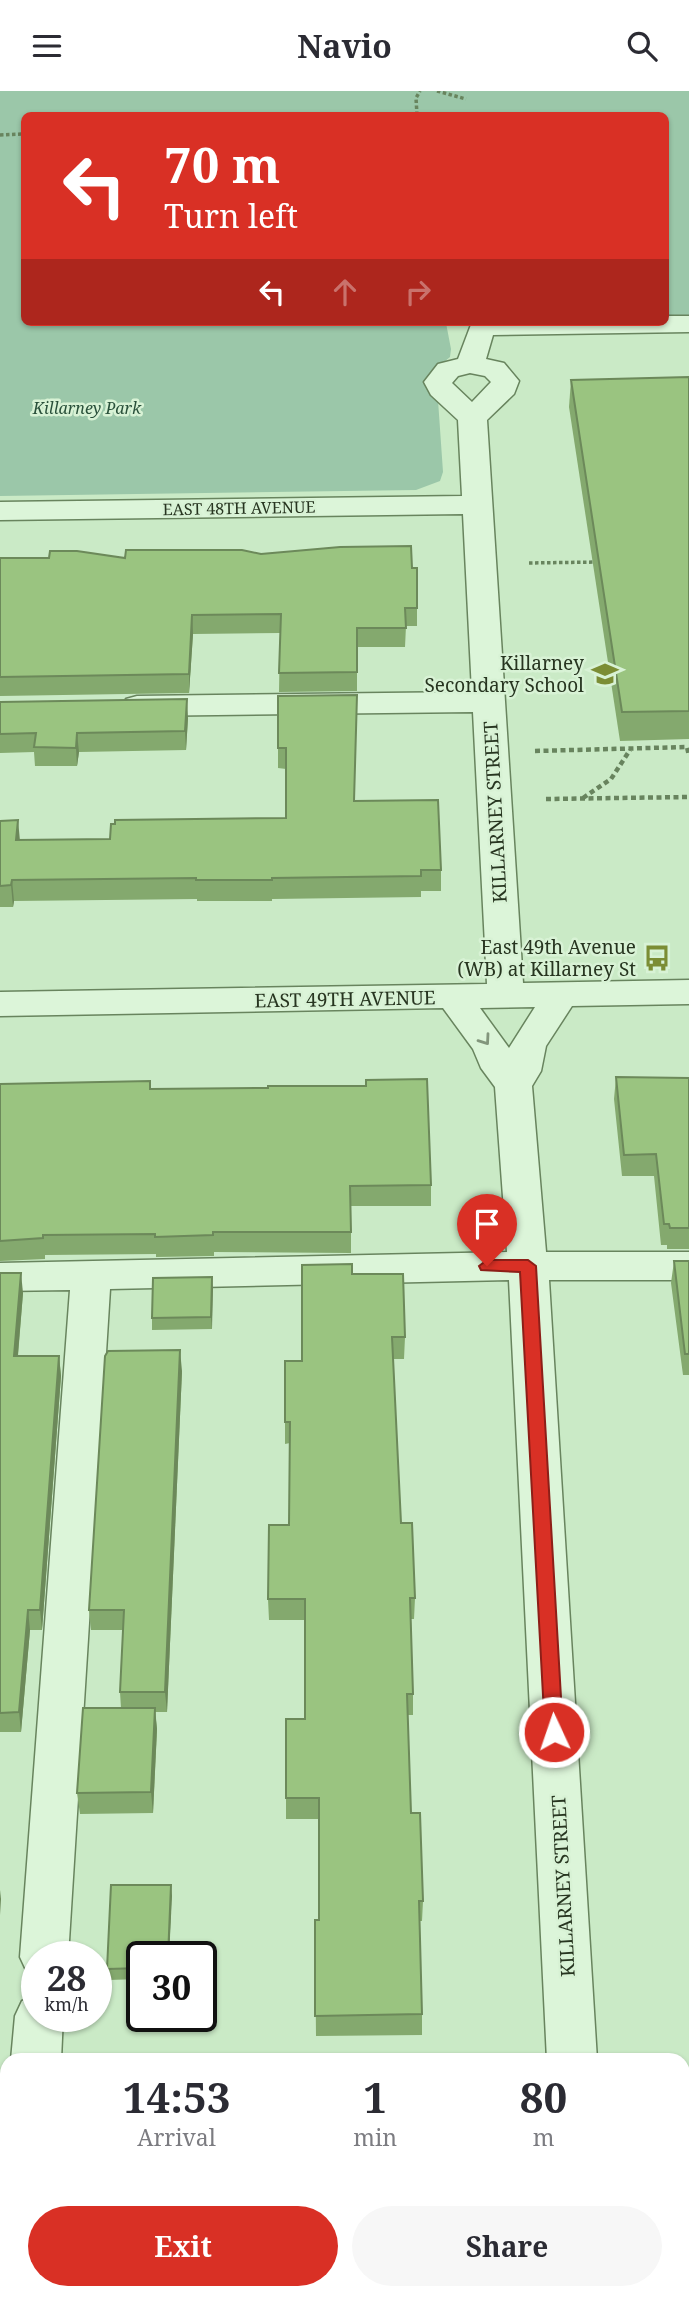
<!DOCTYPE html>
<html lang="en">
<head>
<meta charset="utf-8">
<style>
  :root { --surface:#fff; --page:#f7f7f7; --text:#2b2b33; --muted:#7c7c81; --accent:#d93025 }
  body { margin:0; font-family:"Noto Serif",serif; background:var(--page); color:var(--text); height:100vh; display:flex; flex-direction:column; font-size:26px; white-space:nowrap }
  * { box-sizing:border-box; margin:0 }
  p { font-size:23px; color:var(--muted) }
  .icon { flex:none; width:38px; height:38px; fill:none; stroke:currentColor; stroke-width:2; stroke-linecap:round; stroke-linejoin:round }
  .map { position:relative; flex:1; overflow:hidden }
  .panel { position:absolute; left:0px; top:1962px; width:690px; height:247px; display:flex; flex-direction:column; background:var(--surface); border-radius:21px 21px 0 0; box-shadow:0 2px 5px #0004 }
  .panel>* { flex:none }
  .banner { position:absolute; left:21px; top:21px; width:648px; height:214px; border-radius:10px; box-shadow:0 2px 5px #0004; background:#d93025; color:#fff; overflow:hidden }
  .speed { position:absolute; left:21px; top:1850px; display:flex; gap:14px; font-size:35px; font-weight:700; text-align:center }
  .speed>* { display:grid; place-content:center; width:91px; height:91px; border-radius:50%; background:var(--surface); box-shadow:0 2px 5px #0004; line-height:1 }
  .speed small { font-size:18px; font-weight:400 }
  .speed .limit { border:4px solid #111; border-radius:10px; background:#fff; color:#111 }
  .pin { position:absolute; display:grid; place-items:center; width:60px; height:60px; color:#fff; margin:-72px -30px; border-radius:50% 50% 50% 0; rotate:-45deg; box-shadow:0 0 7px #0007 }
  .pin .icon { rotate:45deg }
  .me { position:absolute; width:77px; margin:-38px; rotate:357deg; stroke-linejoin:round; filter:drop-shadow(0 0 5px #0008) }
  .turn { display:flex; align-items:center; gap:24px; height:147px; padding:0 28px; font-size:32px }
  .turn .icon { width:91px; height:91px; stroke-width:2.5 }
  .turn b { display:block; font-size:49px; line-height:60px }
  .lanes { display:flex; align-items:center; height:66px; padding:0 28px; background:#0003; justify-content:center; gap:35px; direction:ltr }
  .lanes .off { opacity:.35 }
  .eta { display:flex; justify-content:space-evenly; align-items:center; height:119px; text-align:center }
  .eta b { font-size:42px; font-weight:700; line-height:49px }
  .action { display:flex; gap:14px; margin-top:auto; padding:14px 28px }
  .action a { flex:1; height:80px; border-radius:42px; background:var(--accent); color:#fff; font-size:28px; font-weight:700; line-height:80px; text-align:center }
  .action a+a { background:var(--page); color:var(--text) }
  header { display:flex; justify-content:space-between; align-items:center; height:91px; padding:0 28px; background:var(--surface); font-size:32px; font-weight:700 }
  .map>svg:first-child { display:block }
  .green { fill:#9bc7a9 }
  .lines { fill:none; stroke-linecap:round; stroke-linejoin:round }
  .minor-casing { stroke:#68845e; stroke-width:3 }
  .path-far1 { stroke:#68845e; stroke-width:3.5; stroke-dasharray:3.5 2.5; stroke-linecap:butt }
  .path { stroke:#68845e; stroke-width:4.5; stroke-dasharray:5 3.5; stroke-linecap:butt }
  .minor { fill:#dcf5d9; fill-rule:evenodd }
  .wall { fill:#84a96e }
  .shaded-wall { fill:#6c895a }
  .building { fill:#9ac480; stroke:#6c895a; stroke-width:2 }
  .oneway { stroke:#82957c }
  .route { fill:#d93025; stroke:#8d1f18; stroke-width:2 }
  .labels { text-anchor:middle; stroke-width:5; stroke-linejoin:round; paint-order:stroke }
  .far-park-label { font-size:16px; font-style:italic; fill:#29503a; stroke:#d8f2d5 }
  .far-street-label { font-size:16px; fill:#273520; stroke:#d8f2d5 }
  .poi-label { font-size:19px; fill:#273520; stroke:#d8f2d5; text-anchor:end }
  .street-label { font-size:19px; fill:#273520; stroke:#d8f2d5 }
</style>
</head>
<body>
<header><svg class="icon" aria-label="menu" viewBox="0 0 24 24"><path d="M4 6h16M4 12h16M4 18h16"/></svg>Navio<svg class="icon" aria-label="search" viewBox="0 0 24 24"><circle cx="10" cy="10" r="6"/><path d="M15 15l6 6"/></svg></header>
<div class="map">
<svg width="689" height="2207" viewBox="0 0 689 2207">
  <rect width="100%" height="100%" fill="#caeac6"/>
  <path class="green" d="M 0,0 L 689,0 L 689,228 L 665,229 L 665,24 L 24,24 L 24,231 L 493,231 L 446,232 L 451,258 L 450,266 C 433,281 417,288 438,309 L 443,381 L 440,390 L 416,399 L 0,405 Z"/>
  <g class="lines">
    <g class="minor-casing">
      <g id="minor">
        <path d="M 665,225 L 689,225 L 689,241 L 493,244 L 486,268 L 504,272 L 519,290 L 514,303 L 487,329 L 523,892 L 689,889 L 689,913 L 572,915 L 546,955 L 541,980 L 532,995 L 546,1161 L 689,1161 L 689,1189 L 549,1189 L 597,1969 L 547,1969 L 509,1189 L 110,1198 L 68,1866 L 37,1866 L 37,1885 L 27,1881 L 20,1866 L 70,1199 L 0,1200 L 0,1172 L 507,1161 L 495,996 L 481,977 L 473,958 L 443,917 L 0,925 L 0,901 L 487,893 L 473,621 L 137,625 L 126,622 L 121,615 L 126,608 L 137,605 L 472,601 L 463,423 L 0,429 L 0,411 L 462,405 L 458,329 L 431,304 L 424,291 L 438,273 L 458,268 L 472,231 L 665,231 ZM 470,282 L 485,285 L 491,291 L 472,311 L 452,292 L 458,285 ZM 535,916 L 509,957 L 480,917 Z"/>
        <path d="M 37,1904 L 37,1925 L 63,1925 L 61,1969 L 11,1969 L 15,1925 L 22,1910 Z"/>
        <rect x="682" y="2000" width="7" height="46"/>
        <path d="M 7,2029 L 7,2075 L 0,2076 L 0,2030 Z"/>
        <path d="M 7,2182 L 7,2202 L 45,2202 L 44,2207 L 0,2207 L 0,2186 Z"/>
        <rect x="561" y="2202" width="52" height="5"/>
      </g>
    </g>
    <g class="path-far1">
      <path d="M 437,0 L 466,8"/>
      <path d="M 417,24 L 416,7 L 420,0"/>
      <path d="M 0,44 L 24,43"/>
      <path d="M 529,472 L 598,471"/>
    </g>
    <g class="path">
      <path d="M 535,660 L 687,656 L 689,665"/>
      <path d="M 583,707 L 611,688 L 630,659"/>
      <path d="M 546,708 L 689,706"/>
    </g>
    <use href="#minor" class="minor"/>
  </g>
  <g class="wall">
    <path d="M 689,286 L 689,648 L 620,650 L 569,316 L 571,289 Z"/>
    <path d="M 261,463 L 417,477 L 417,535 L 406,535 L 405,556 L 357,556 L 357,600 L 279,601 L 280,542 L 193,543 L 189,602 L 0,605 L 0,467 L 125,467 Z"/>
    <path d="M 278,605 L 354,710 L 441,779 L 441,800 L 421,800 L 421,806 L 272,808 L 272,810 L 197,810 L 197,808 L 14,810 L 13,816 L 0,816 L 0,730 L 20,749 L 110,748 L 286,727 L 286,678 L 278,677 Z"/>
    <path d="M 0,611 L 188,627 L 186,659 L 79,661 L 77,675 L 35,675 L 34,661 L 0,662 Z"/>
    <path d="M 616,986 L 689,987 L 689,1158 L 667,1158 L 667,1154 L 661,1154 L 654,1085 L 622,1085 L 614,1008 Z"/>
    <path d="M 150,990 L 151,998 L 431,1094 L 431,1115 L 351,1115 L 351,1162 L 214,1161 L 214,1165 L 156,1166 L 156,1163 L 45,1164 L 45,1168 L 0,1170 L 0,993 Z"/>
    <path d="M 674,1170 L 689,1170 L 689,1286 L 689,1284 L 683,1284 L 671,1192 Z"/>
    <path d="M 0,1182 L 23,1202 L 18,1265 L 59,1265 L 61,1285 L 42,1539 L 30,1539 L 21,1641 L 0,1641 Z"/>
    <path d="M 352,1183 L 405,1246 L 404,1268 L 393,1268 L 401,1432 L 415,1507 L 414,1528 L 411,1528 L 413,1603 L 413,1624 L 408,1624 L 411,1722 L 423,1810 L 422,1830 L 419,1830 L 422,1923 L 422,1944 L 316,1945 L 315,1829 L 319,1829 L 319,1728 L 286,1728 L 286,1707 L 305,1628 L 305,1529 L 269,1529 L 268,1508 L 289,1434 L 290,1352 L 285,1353 L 285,1331 L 302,1270 Z"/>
    <path d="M 212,1186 L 212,1238 L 152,1239 L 152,1227 Z"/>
    <path d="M 182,1280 L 167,1621 L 155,1621 L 157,1638 L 153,1722 L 80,1723 L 77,1702 L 121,1617 L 120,1601 L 123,1539 L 91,1539 L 89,1519 Z"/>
    <path d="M 172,1805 L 142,1866 L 142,1888 L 108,1889 L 107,1878 Z"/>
  </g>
  <g class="shaded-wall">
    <path d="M 192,524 L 193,543 L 189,602 L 189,583 Z"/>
    <path d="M 187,608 L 188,627 L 186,659 L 185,640 Z"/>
    <path d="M 77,642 L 79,661 L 77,675 L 76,657 Z"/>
    <path d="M 18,729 L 20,750 L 16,749 Z"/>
    <path d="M 12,789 L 14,810 L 13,816 L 11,794 Z"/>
    <path d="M 21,1182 L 23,1202 L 16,1286 L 14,1265 Z"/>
    <path d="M 212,1186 L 213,1198 L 212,1238 L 211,1226 Z"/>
    <path d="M 180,1259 L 182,1280 L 167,1621 L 165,1601 Z"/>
    <path d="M 59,1265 L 61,1285 L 42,1539 L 40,1519 Z"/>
    <path d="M 28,1519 L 30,1539 L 21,1641 L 19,1621 Z"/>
    <path d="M 155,1617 L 157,1638 L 153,1722 L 151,1701 Z"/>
    <path d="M 171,1794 L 172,1805 L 169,1866 L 168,1866 Z"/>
    <path d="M 0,1799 L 1,1808 L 0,1824 Z"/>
  </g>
  <g class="building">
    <path d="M 689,286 L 689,620 L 622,621 L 571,289 Z"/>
    <path d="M 411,455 L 412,477 L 417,477 L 417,517 L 405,517 L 406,537 L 357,537 L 357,581 L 279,582 L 281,523 L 192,524 L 189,583 L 0,586 L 0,467 L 49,467 L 50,460 L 77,460 L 125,467 L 126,459 L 242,459 L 261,463 L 340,456 Z"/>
    <path d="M 357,604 L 354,710 L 438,709 L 441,779 L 421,779 L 421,785 L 272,787 L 272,789 L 196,789 L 196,787 L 12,789 L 11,794 L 0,795 L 0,730 L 18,729 L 16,749 L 110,748 L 111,733 L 115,733 L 115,729 L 286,727 L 286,657 L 278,657 L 278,605 Z"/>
    <path d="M 187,608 L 185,640 L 77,642 L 76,657 L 34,656 L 36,642 L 0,643 L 0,611 Z"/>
    <path d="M 616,986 L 689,987 L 689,1137 L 670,1137 L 669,1133 L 664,1133 L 656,1063 L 624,1064 Z"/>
    <path d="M 427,988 L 431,1094 L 350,1095 L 351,1141 L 213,1141 L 213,1144 L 155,1146 L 155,1143 L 43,1144 L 43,1147 L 0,1150 L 0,993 L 150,990 L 150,998 L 268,997 L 268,995 L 366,995 L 366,989 Z"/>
    <path d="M 674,1170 L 689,1170 L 689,1263 L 685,1263 Z"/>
    <path d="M 352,1173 L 352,1183 L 403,1183 L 405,1246 L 392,1246 L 401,1432 L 412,1432 L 415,1507 L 410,1507 L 413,1603 L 407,1603 L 411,1722 L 420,1722 L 423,1810 L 419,1810 L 422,1923 L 315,1925 L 315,1829 L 319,1829 L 319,1707 L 286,1707 L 286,1628 L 305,1628 L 305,1508 L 268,1508 L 269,1434 L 289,1434 L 290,1331 L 285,1331 L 285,1270 L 302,1270 L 302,1174 Z"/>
    <path d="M 0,1182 L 21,1182 L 14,1265 L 59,1265 L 40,1519 L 28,1519 L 19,1621 L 0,1622 Z"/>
    <path d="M 212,1186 L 211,1226 L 152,1227 L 153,1187 Z"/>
    <path d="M 180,1259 L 165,1601 L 120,1601 L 124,1519 L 89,1519 L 105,1265 L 108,1260 Z"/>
    <path d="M 83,1617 L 155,1617 L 151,1701 L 77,1702 Z"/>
    <path d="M 111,1794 L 171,1794 L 168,1866 L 142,1866 L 142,1877 L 107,1878 Z"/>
    <rect x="48" y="2202" width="88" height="5"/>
    <path d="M 273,2202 L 414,2202 L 415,2207 L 273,2207 Z"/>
  </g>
  <defs><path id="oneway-chevron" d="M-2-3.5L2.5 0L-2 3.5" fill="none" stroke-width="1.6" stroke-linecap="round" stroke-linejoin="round" transform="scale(1.75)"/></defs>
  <use class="oneway" href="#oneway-chevron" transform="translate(485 949) rotate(55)"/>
  <path class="route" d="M 487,1169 L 528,1169 L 536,1175 L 563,1641 L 561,1646 L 554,1648 L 547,1646 L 545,1641 L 520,1181 L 481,1179 L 479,1175 Z"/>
  <defs>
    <g id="school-bare" transform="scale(2.1)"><path d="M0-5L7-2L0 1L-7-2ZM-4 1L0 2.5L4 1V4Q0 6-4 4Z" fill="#7b8d34" stroke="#d8f2d5" stroke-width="2.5" paint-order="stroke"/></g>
    <g id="bus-bare" transform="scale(2.1)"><path d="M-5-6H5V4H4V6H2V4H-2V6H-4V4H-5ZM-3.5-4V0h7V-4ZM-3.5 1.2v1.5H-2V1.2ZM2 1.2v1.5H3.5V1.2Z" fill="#7b8d34" stroke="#d8f2d5" stroke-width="2.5" paint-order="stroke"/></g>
  </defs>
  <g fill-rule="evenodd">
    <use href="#school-bare" x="605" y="583"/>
    <use href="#bus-bare" x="657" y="867"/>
  </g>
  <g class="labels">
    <g class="far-park-label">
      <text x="87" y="323">Killarney Park</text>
    </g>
    <g class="far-street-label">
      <text transform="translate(239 417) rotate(-1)" y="6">EAST 48TH AVENUE</text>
    </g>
    <g class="poi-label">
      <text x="584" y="579">Killarney<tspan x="584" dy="22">Secondary School</tspan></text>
      <text x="636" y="863">East 49th Avenue<tspan x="636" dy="22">(WB) at Killarney St</tspan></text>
    </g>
    <g class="street-label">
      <text transform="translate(495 721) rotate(-93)" y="7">KILLARNEY STREET</text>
      <text transform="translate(345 908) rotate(-1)" y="7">EAST 49TH AVENUE</text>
      <text transform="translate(563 1795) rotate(-93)" y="7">KILLARNEY STREET</text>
    </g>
  </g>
</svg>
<div class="speed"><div>28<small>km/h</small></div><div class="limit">30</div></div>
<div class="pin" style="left:487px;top:1175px;background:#d93025"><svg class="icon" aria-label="arrive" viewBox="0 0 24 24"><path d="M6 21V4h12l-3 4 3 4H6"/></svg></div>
<svg class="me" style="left:554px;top:1641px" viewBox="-20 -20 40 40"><circle r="17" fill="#d93025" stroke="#fff" stroke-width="3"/><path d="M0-11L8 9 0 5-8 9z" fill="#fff"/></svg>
<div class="banner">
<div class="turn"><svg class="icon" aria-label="left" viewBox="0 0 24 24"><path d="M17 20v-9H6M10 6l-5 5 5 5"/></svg><div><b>70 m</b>Turn left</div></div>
<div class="lanes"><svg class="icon" aria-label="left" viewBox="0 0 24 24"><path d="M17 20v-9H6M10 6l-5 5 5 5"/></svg><svg class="icon off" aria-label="ahead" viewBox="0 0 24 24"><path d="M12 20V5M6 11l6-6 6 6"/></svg><svg class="icon off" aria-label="right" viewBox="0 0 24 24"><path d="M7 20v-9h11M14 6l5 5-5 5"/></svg></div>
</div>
<section class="panel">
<div class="eta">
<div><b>14:53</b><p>Arrival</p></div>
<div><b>1</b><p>min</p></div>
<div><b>80</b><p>m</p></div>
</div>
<div class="action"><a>Exit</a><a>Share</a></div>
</section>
</div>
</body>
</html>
